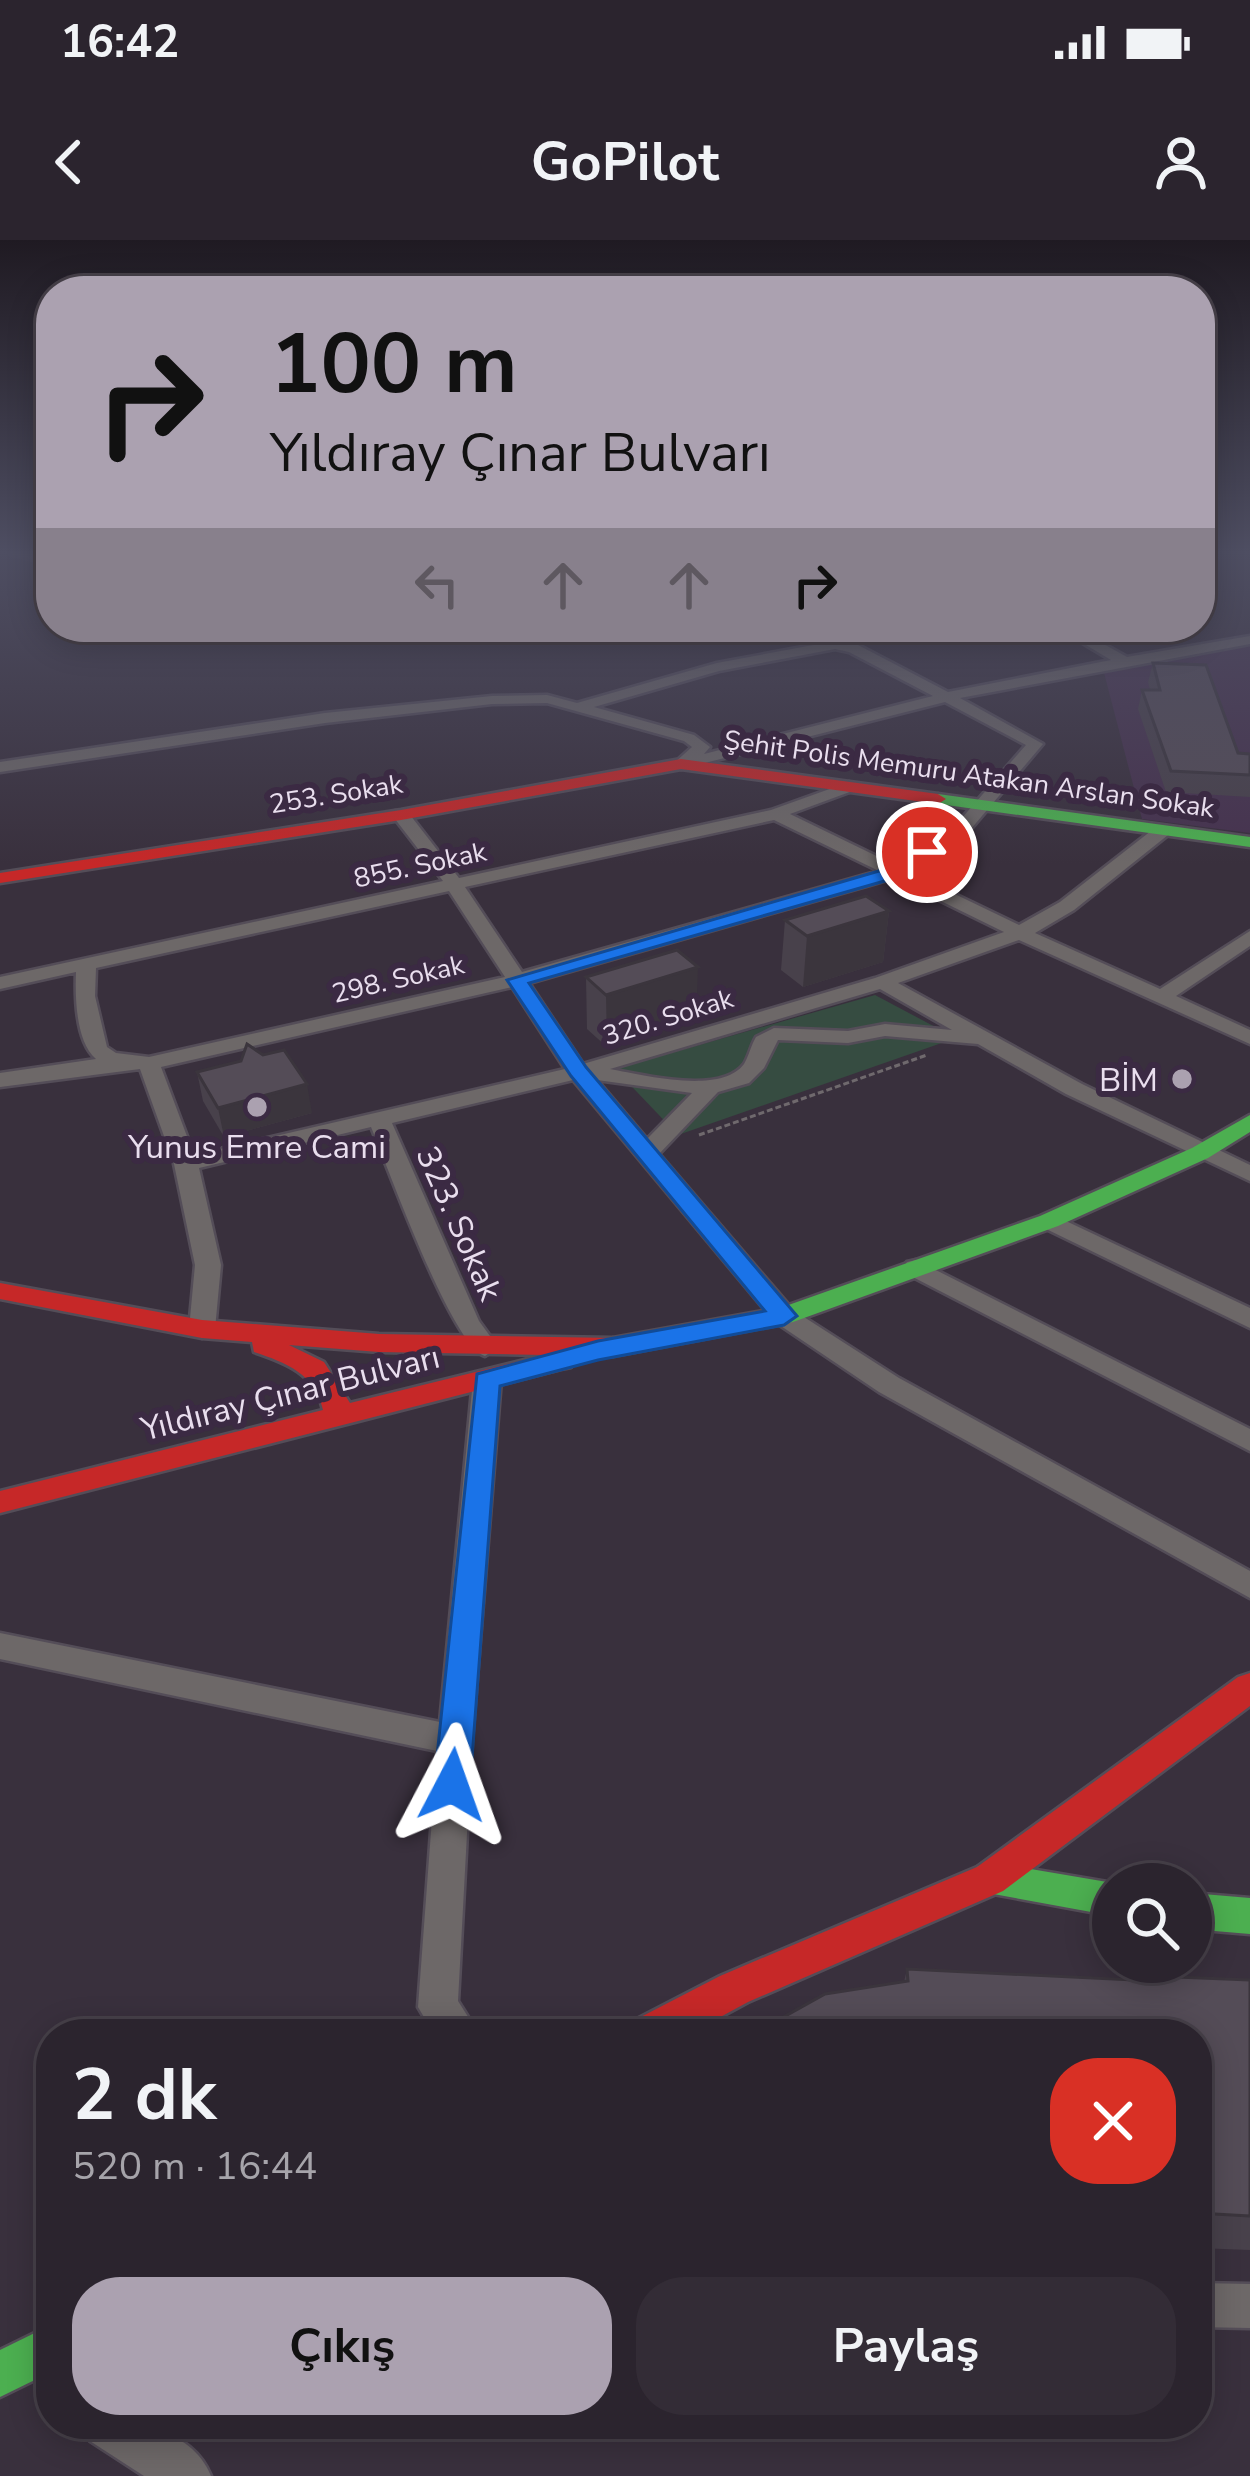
<!DOCTYPE html>
<html lang="tr">
<head>
<meta charset="utf-8">
<style>
  :root { --surface:#2b242e; --page:#332c36; --text:#f1f3f6; --muted:#a6a4aa; --line:#47414a; --accent:#aba1b0 }
  body { margin:0; font-family:"Nunito Sans",sans-serif; background:var(--page); color:var(--text); height:100vh; display:flex; flex-direction:column; font-size:45px; white-space:nowrap }
  * { box-sizing:border-box; margin:0 }
  p { font-size:39px; color:var(--muted) }
  .icon { flex:none; width:66px; height:66px; fill:none; stroke:currentColor; stroke-width:2; stroke-linecap:round; stroke-linejoin:round }
  .map { position:relative; flex:1; overflow:hidden }
  .sheet { position:absolute; left:36px; top:1779px; width:1176px; height:420px; display:flex; flex-direction:column; background:var(--surface); border-radius:48px; box-shadow:0 6px 30px #0003,0 0 0 3px var(--line) }
  .sheet>* { flex:none }
  .guide { position:absolute; left:36px; top:36px; width:1179px; height:366px; border-radius:48px; box-shadow:0 6px 30px #0003,0 0 0 3px var(--line); background:#aba1b0; color:#111; overflow:hidden }
  .controls { position:absolute; left:1092px; top:1623px; display:grid; gap:24px }
  .controls a { display:grid; place-items:center; width:120px; height:120px; border-radius:50%; background:var(--surface); box-shadow:0 6px 30px #0003,0 0 0 3px var(--line); font-size:60px }
  .pin { position:absolute; display:grid; place-items:center; width:102px; height:102px; color:#fff; margin:-51px; border:6px solid #fff; border-radius:50%; box-shadow:0 3px 12px #0007 }
  .me { position:absolute; width:132px; margin:-66px; rotate:4deg; stroke-linejoin:round; filter:drop-shadow(0 0 9px #0008) }
  .turn { display:flex; align-items:center; gap:42px; height:252px; padding:0 36px; font-size:54px }
  .turn .icon { width:156px; height:156px; stroke-width:2.5 }
  .turn b { display:block; font-size:84px; line-height:102px }
  .lanes { display:flex; align-items:center; height:114px; padding:0 36px; background:#0003; justify-content:center; gap:60px; direction:ltr }
  .lanes .off { opacity:.35 }
  .round { display:grid; place-items:center; flex:none; width:126px; height:126px; border-radius:48px; background:var(--page) }
  .overview { display:flex; align-items:center; justify-content:space-between; height:204px; padding:0 36px }
  h1 { font-size:72px; font-weight:700; line-height:90px }
  .action { display:flex; gap:24px; margin-top:auto; padding:24px 36px }
  .action a { flex:1; height:138px; border-radius:48px; background:var(--accent); color:#111; font-size:48px; font-weight:700; line-height:138px; text-align:center }
  .action a+a { background:var(--page); color:var(--text) }
  .status { display:flex; justify-content:space-between; align-items:center; height:84px; padding:0 60px; background:var(--surface); direction:ltr }
  .status svg { height:33px; fill:currentColor }
  header { display:flex; justify-content:space-between; align-items:center; height:156px; padding:0 36px; background:var(--surface); font-size:54px; font-weight:700 }
  .map>svg:first-child { display:block }
  .built { fill:#46324e }
  .green { fill:#364c41 }
  .lines { fill:none; stroke-linecap:round; stroke-linejoin:round }
  .street-casing { stroke:#544d58; stroke-width:5 }
  .fast-casing { stroke:#544d58; stroke-width:5 }
  .jam-casing { stroke:#544d58; stroke-width:5 }
  .path { stroke:#6f696d; stroke-width:3; stroke-dasharray:6 3; stroke-linecap:butt }
  .street { fill:#6d6868; fill-rule:evenodd }
  .fast { fill:#4caf50; fill-rule:evenodd }
  .jam { fill:#c62828; fill-rule:evenodd }
  .wall { fill:#48414b }
  .shaded-wall { fill:#3b353d }
  .building { fill:#544c57; stroke:#3b353d; stroke-width:3 }
  .route { fill:#1a73e8; stroke:#114b97; stroke-width:3 }
  .poi-dot { fill:#aba1b0; stroke:#3b2a43; stroke-width:4.5 }
  .labels { text-anchor:middle; stroke-width:12; stroke-linejoin:round; paint-order:stroke }
  .far-street-label { font-size:27px; fill:#e9deee; stroke:#3b2a43 }
  .poi-label { font-size:33px; fill:#e9deee; stroke:#3b2a43; text-anchor:end }
  .street-label { font-size:33px; fill:#e9deee; stroke:#3b2a43 }
</style>
</head>
<body>
<div class="status"><b>16:42</b><svg viewBox="0 0 49 12"><path d="M0 12V9h3v3zM5 12V6h3v6zM10 12V3h3v9zM15 12V0h3v12zM26 1h20v11H26zM47 4h2v5h-2z"/></svg></div>
<header><svg class="icon" aria-label="back" viewBox="0 0 24 24"><path d="M15 5l-7 7 7 7"/></svg>GoPilot<svg class="icon" aria-label="person" viewBox="0 0 24 24"><circle cx="12" cy="8" r="4"/><path d="M4 21q1-7 8-7t8 7"/></svg></header>
<div class="map">
<svg width="1250" height="2236" viewBox="0 0 1250 2236">
  <rect width="100%" height="100%" fill="#39303d"/>
  <path class="built" d="M 1250,406 L 1250,593 L 1142,579 L 1103,429 Z"/>
  <path class="green" d="M 875,755 L 956,798 L 678,895 L 615,829 Z"/>
  <g class="lines">
    <g class="street-casing">
      <g id="street">
        <path d="M 8,311 L 51,316 L 51,324 L 10,314 Z"/>
        <path d="M 1056,387 L 1073,387 L 1127,417 L 1250,396 L 1250,404 L 960,458 L 1043,504 L 965,596 L 909,632 L 1019,685 L 1060,662 L 1156,587 L 1168,587 L 1168,595 L 1074,670 L 1035,693 L 1160,749 L 1250,691 L 1250,706 L 1176,756 L 1250,790 L 1250,804 L 1019,700 L 898,743 L 1082,844 L 1250,925 L 1250,941 L 1066,854 L 978,804 L 885,796 L 848,803 L 778,800 L 764,828 L 749,843 L 718,852 L 659,914 L 793,1070 L 899,1138 L 1250,1331 L 1250,1358 L 879,1152 L 775,1082 L 573,840 L 392,883 L 479,1081 L 498,1107 L 485,1116 C 452,1107 388,927 371,887 L 199,928 L 221,1025 L 215,1089 L 202,1098 L 189,1089 L 195,1025 L 174,924 L 140,829 L 0,847 L 0,833 L 96,819 C 76,802 75,758 76,732 L 0,749 L 0,737 L 443,641 L 395,579 L 395,571 L 407,571 L 459,638 L 771,570 L 849,542 L 857,547 L 855,550 L 790,574 L 895,625 L 953,588 L 1026,505 L 945,462 L 681,529 L 673,524 L 692,507 L 684,501 L 547,463 L 492,464 L 325,483 L 0,532 L 0,522 L 325,473 L 492,456 L 547,455 L 577,463 L 717,423 L 835,401 L 858,405 L 948,452 L 1111,420 ZM 835,409 L 849,412 L 933,456 L 704,514 L 710,507 L 694,495 L 594,467 L 719,431 ZM 774,580 L 879,631 L 522,732 L 465,647 ZM 894,638 L 1004,692 L 875,738 L 583,824 L 529,743 ZM 449,651 L 505,737 L 149,817 L 116,813 L 107,807 L 95,756 L 96,728 ZM 512,747 L 565,829 L 194,915 L 161,827 ZM 880,749 L 952,790 L 885,784 L 848,791 L 774,788 L 756,797 C 751,805 749,816 744,824 C 721,855 643,835 610,829 ZM 597,840 L 692,853 L 647,899 Z"/>
        <path d="M 1049,973 L 1250,1068 L 1250,1088 L 1040,986 L 1037,981 Z"/>
        <path d="M 916,1020 L 1250,1189 L 1250,1211 L 907,1034 L 903,1028 L 907,1022 Z"/>
        <path d="M 487,1131 L 501,1140 L 472,1500 L 458,1761 L 479,1794 L 434,1794 L 418,1767 L 437,1511 L 0,1419 L 0,1393 L 440,1482 L 473,1140 Z"/>
        <path d="M 1197,2043 L 1250,2044 L 1250,2088 L 1197,2087 Z"/>
        <path d="M 84,2184 C 131,2184 189,2184 211,2236 L 144,2236 L 90,2201 Z"/>
      </g>
    </g>
    <g class="fast-casing">
      <g id="fast">
        <path d="M 938,554 L 1250,597 L 1250,607 L 932,563 L 930,559 Z"/>
        <path d="M 1250,875 L 1250,892 L 1208,918 L 1058,986 L 793,1082 L 613,1116 L 600,1107 L 613,1098 L 780,1068 L 1040,976 L 1192,908 Z"/>
        <path d="M 990,1622 L 1119,1644 L 1113,1644 L 1113,1676 L 977,1651 L 972,1639 L 977,1627 Z"/>
        <path d="M 1191,1653 L 1250,1658 L 1250,1694 L 1191,1689 Z"/>
        <path d="M 51,2085 L 51,2132 L 0,2157 L 0,2110 Z"/>
      </g>
    </g>
    <g class="jam-casing">
      <g id="jam">
        <path d="M 681,519 L 938,554 L 946,559 L 938,564 L 681,529 L 401,580 L 0,643 L 0,633 L 401,570 Z"/>
        <path d="M 0,1043 L 202,1080 L 379,1094 L 613,1098 L 626,1107 L 613,1116 L 572,1115 L 571,1127 L 561,1129 L 0,1273 L 0,1251 L 323,1170 C 315,1134 287,1123 254,1112 L 252,1102 L 202,1098 L 0,1059 ZM 289,1105 L 379,1112 L 545,1115 L 350,1163 L 324,1122 Z"/>
        <path d="M 1250,1433 L 1250,1466 L 1003,1651 L 748,1762 L 689,1794 L 629,1794 L 635,1780 L 720,1736 L 977,1627 L 1238,1437 Z"/>
      </g>
    </g>
    <path class="path" d="M 699,895 L 927,815"/>
    <use href="#street" class="street"/>
    <use href="#fast" class="fast"/>
    <use href="#jam" class="jam"/>
  </g>
  <g class="wall">
    <path d="M 1153,423 L 1238,513 L 1250,514 L 1250,557 L 1166,552 L 1138,469 L 1142,450 L 1150,450 L 1148,442 Z"/>
    <path d="M 889,671 L 883,722 L 803,747 L 781,730 L 785,680 Z"/>
    <path d="M 586,737 L 696,779 L 607,807 L 587,789 Z"/>
    <path d="M 197,832 L 312,873 L 224,897 L 203,861 Z"/>
    <path d="M 907,1729 L 1150,1741 L 1152,1736 L 1250,1740 L 1250,2010 L 1197,2008 L 1197,1794 L 904,1742 Z"/>
  </g>
  <g class="shaded-wall">
    <path d="M 889,671 L 883,722 L 803,747 L 807,696 Z"/>
    <path d="M 698,727 L 696,779 L 607,807 L 606,755 Z"/>
    <path d="M 307,844 L 312,873 L 224,897 L 218,868 Z"/>
  </g>
  <g class="building">
    <path d="M 1153,423 L 1206,425 L 1238,513 L 1250,514 L 1250,535 L 1171,531 L 1142,450 L 1160,450 Z"/>
    <path d="M 866,656 L 889,671 L 807,696 L 785,680 Z"/>
    <path d="M 677,710 L 698,727 L 606,755 L 586,737 Z"/>
    <path d="M 247,804 L 263,815 L 284,810 L 307,844 L 218,868 L 197,832 L 241,821 Z"/>
    <path d="M 907,1729 L 1153,1741 L 1152,1736 L 1250,1740 L 1250,1976 L 1197,1973 L 1197,1794 L 753,1794 L 825,1754 L 908,1741 Z"/>
  </g>
  <linearGradient id="sky" x2="0" y2="1"><stop stop-color="#1f1a22"/><stop offset="0.5" stop-color="#4e4e62"/><stop offset="1" stop-color="#4e4e62" stop-opacity="0"/></linearGradient>
  <rect width="1250" height="624" fill="url(#sky)"/>
  <path class="route" d="M 927,606 L 934,608 L 934,615 L 902,636 L 529,743 L 586,827 L 797,1076 L 784,1085 L 598,1120 L 500,1146 L 470,1545 L 465,1556 L 452,1560 L 440,1556 L 434,1545 L 477,1134 L 598,1101 L 765,1071 L 571,836 L 507,740 L 889,628 Z"/>
  <g class="poi-dot">
    <circle cx="1182" cy="839" r="12"/>
    <circle cx="257" cy="867" r="12"/>
  </g>
  <g class="labels">
    <g class="far-street-label">
      <text transform="translate(969 534) rotate(8)" y="9">Şehit Polis Memuru Atakan Arslan Sokak</text>
      <text transform="translate(336 554) rotate(-9)" y="9">253. Sokak</text>
      <text transform="translate(420 625) rotate(-12)" y="9">855. Sokak</text>
      <text transform="translate(398 739) rotate(-13)" y="9">298. Sokak</text>
      <text transform="translate(668 777) rotate(-17)" y="9">320. Sokak</text>
    </g>
    <g class="poi-label">
      <text x="1158" y="851">BİM</text>
      <text x="257" y="918" text-anchor="middle">Yunus Emre Cami</text>
    </g>
    <g class="street-label">
      <text transform="translate(460 983) rotate(66)" y="12">323. Sokak</text>
      <text transform="translate(290 1152) rotate(-14)" y="12">Yıldıray Çınar Bulvarı</text>
    </g>
  </g>
</svg>
<div class="controls">
<a><svg class="icon" aria-label="search" viewBox="0 0 24 24"><circle cx="10" cy="10" r="6"/><path d="M15 15l6 6"/></svg></a>
</div>
<div class="pin" style="left:927px;top:612px;background:#d93025"><svg class="icon" aria-label="arrive" viewBox="0 0 24 24"><path d="M6 21V4h12l-3 4 3 4H6"/></svg></div>
<svg class="me" style="left:452px;top:1545px" viewBox="-20 -20 40 40"><path d="M0-17L14 15 0 8-14 15z" fill="#1a73e8" stroke="#fff" stroke-width="4"/></svg>
<div class="guide">
<div class="turn"><svg class="icon" aria-label="right" viewBox="0 0 24 24"><path d="M7 20v-9h11M14 6l5 5-5 5"/></svg><div><b>100 m</b>Yıldıray Çınar Bulvarı</div></div>
<div class="lanes"><svg class="icon off" aria-label="left" viewBox="0 0 24 24"><path d="M17 20v-9H6M10 6l-5 5 5 5"/></svg><svg class="icon off" aria-label="ahead" viewBox="0 0 24 24"><path d="M12 20V5M6 11l6-6 6 6"/></svg><svg class="icon off" aria-label="ahead" viewBox="0 0 24 24"><path d="M12 20V5M6 11l6-6 6 6"/></svg><svg class="icon" aria-label="right" viewBox="0 0 24 24"><path d="M7 20v-9h11M14 6l5 5-5 5"/></svg></div>
</div>
<section class="sheet">
<div class="overview"><div><h1>2 dk</h1><p>520 m · 16:44</p></div><a class="round" style="background:#d93025;color:#fff"><svg class="icon" aria-label="close" viewBox="0 0 24 24"><path d="M6 6l12 12M18 6L6 18"/></svg></a></div>
<div class="action"><a>Çıkış</a><a>Paylaş</a></div>
</section>
</div>
</body>
</html>
